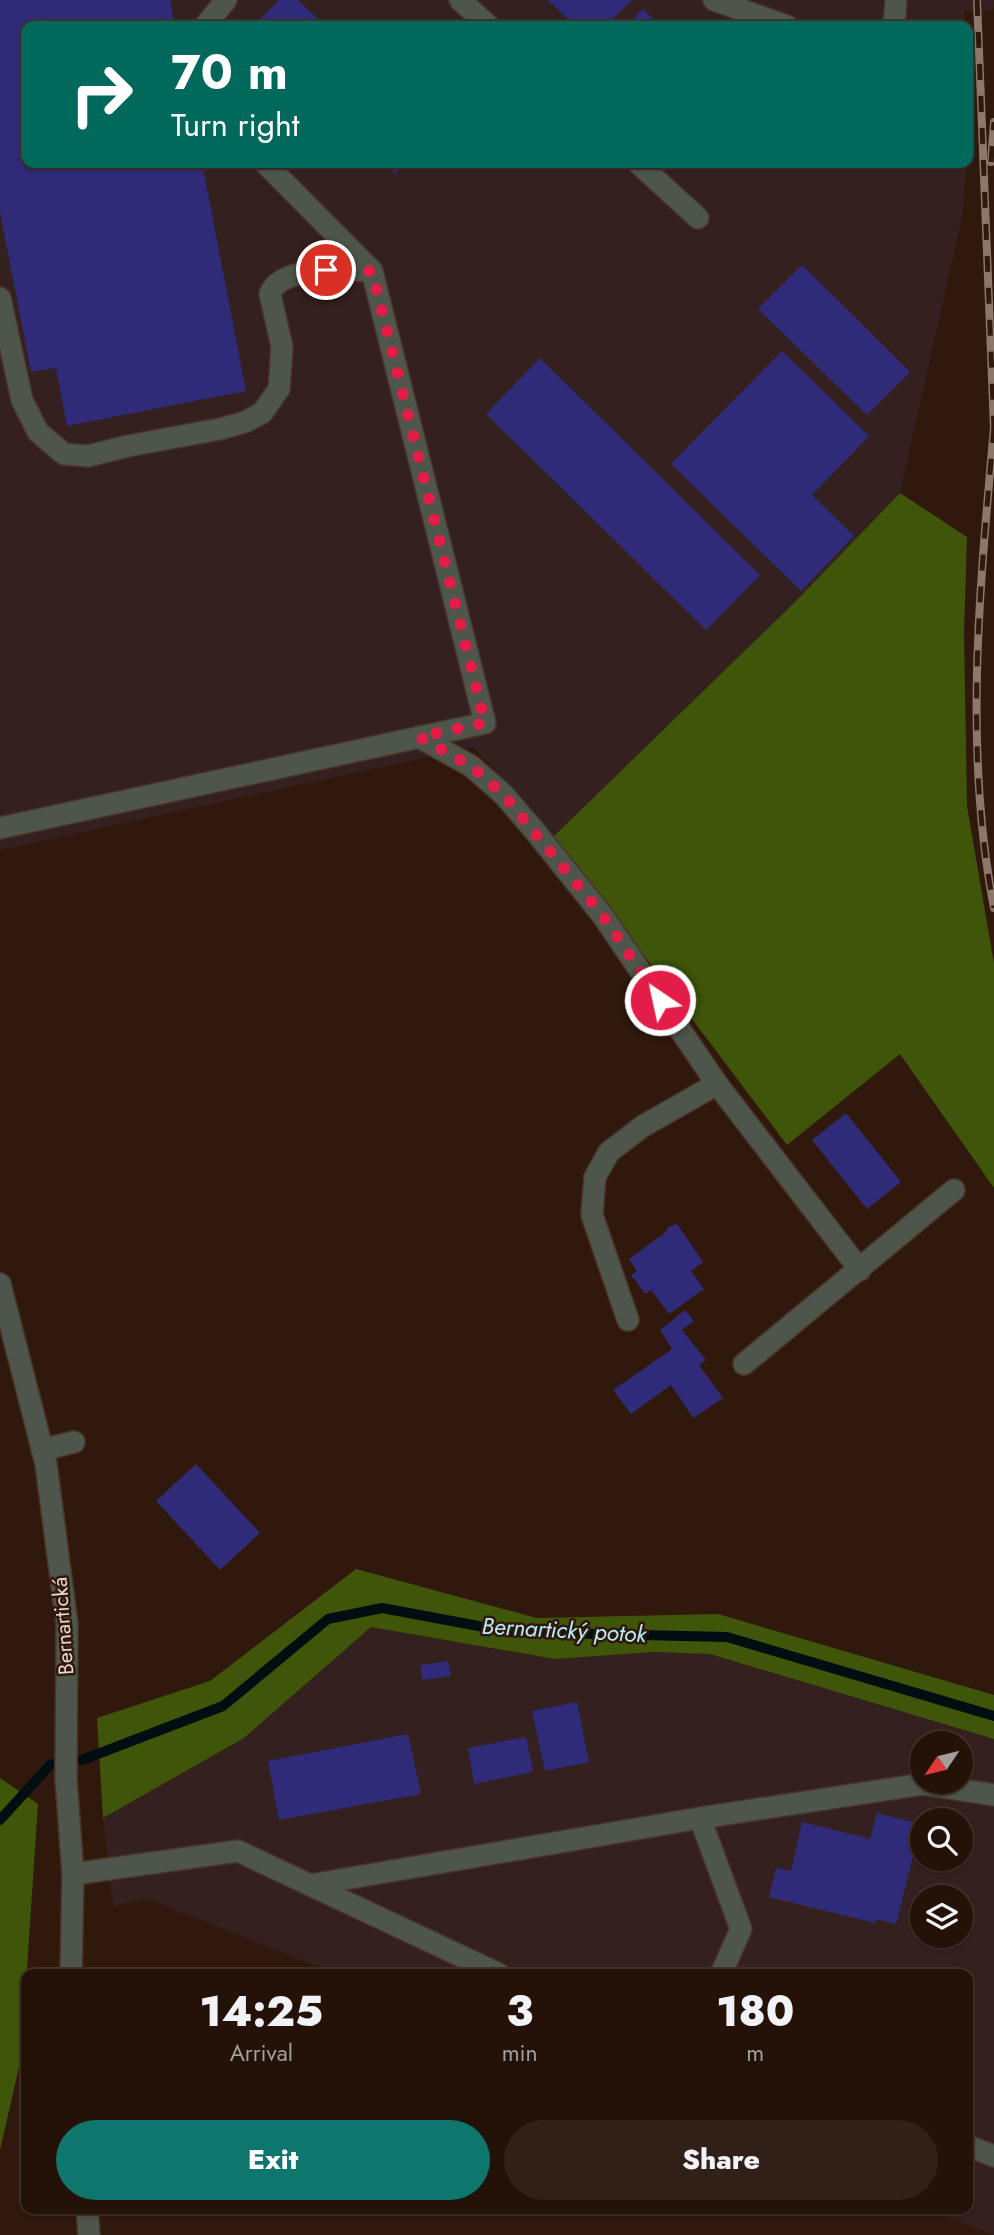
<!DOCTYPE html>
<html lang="en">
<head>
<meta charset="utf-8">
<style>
  :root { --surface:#241209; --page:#302017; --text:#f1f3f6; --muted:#a39e9c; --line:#41322a; --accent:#0f766e }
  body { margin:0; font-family:Jost,sans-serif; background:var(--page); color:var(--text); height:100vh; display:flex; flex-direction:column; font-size:26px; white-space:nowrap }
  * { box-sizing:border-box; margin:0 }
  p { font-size:23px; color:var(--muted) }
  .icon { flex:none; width:38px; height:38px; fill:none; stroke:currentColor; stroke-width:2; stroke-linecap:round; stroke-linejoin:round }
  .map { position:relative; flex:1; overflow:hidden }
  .panel { position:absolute; left:21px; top:1969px; width:952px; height:245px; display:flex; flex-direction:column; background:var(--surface); border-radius:14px; box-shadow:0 2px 5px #0004,0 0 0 2px var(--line) }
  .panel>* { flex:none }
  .banner { position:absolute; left:21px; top:21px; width:952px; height:147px; border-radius:14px; box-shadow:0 2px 5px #0004,0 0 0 2px var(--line); background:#00695c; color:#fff; overflow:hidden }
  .needle { width:46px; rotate:235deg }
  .buttons { position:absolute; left:910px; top:1731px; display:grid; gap:14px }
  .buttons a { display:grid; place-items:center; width:63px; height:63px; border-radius:50%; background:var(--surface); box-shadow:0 2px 5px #0004,0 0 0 2px var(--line); font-size:35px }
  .pin { position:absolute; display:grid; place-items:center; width:60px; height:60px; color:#fff; margin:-30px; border:4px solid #fff; border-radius:50%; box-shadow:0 2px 7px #0007 }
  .me { position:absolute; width:77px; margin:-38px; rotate:326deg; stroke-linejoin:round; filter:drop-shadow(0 0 5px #0008) }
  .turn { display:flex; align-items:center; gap:24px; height:147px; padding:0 35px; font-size:32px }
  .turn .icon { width:91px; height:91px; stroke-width:2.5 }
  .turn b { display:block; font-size:49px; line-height:60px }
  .eta { display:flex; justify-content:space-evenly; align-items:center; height:119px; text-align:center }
  .eta b { font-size:42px; font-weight:800; line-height:49px }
  .button { display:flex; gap:14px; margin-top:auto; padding:14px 35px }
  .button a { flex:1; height:80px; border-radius:42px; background:var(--accent); color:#fff; font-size:28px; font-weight:800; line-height:80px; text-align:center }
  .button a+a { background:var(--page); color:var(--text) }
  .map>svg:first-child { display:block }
  .industrial { fill:#34201f; fill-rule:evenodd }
  .forest { fill:#3f560a }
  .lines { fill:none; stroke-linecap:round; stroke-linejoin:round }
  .stream { stroke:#000e11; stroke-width:10 }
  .building { fill:#302b78 }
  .minor-casing { stroke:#4a3328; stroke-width:24 }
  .minor { stroke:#4e554a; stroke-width:21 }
  .rail-casing { stroke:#8c776d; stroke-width:8 }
  .rail { stroke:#30180c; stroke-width:5; stroke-dasharray:16; stroke-linecap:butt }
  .route { stroke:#e11d48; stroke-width:12; stroke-dasharray:0 21.6 }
  .labels { text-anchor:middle; stroke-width:5; stroke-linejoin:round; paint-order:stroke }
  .street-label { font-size:21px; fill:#ead9d1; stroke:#30180c }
  .water-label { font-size:23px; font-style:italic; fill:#b3f0fa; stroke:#30180c }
</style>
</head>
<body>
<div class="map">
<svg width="994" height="2235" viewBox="0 0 994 2235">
  <rect width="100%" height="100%" fill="#30180c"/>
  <g class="industrial">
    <path d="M 0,0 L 993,0 L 993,10 L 964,11 L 964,26 L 26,26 L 26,163 L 967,163 L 962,217 L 900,493 L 796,601 L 554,836 L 474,747 L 0,850 Z"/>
    <path d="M 371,1627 L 555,1659 L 653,1652 L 710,1654 L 994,1739 L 994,2235 L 927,2209 L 968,2208 L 968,1974 L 337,1974 L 145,1898 L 113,1907 L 103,1818 L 244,1738 ZM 922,1743 L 961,1743 L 961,1782 L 922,1782 ZM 922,1820 L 961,1820 L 961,1858 L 922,1858 ZM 922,1897 L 961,1897 L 961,1936 L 922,1936 Z"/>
  </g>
  <g class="forest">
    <path d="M 900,493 L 967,537 L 964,632 L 967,806 L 994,964 L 994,1188 L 900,1054 L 787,1145 L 554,836 L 796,601 Z"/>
    <path d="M 356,1569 L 537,1618 L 718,1614 L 994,1695 L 994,1739 L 710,1654 L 653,1652 L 555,1659 L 371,1627 L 244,1738 L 103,1818 L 97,1718 L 210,1681 Z"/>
    <path d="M 0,1778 L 38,1804 L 21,2058 L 0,2150 Z"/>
  </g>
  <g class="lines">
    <g class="stream">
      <path d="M 82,1760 L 223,1706 L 328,1619 L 382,1608 L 511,1632 L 727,1637 L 994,1716"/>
      <path d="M 0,1820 L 51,1764"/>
    </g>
  </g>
  <g class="building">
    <path d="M 0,0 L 170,0 L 175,26 L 26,26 L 26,163 L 202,163 L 246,391 L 67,426 L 56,368 L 31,372 L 0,212 Z"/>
    <path d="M 279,0 L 298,0 L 325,26 L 253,26 Z"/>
    <path d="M 548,0 L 632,0 L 605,26 L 575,26 Z"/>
    <path d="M 643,9 L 660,26 L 626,26 Z"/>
    <path d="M 384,163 L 406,163 L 395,174 Z"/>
    <path d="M 802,265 L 910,372 L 867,415 L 758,309 Z"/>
    <path d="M 782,351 L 869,436 L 812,495 L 854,536 L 801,591 L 671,464 Z"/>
    <path d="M 540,358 L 760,575 L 706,630 L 486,414 Z"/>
    <path d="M 846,1113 L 901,1182 L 867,1209 L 812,1140 Z"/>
    <path d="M 677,1224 L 703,1262 L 691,1271 L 704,1289 L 669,1314 L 651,1290 L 645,1294 L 631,1275 L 637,1271 L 629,1259 L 666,1232 L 668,1227 Z"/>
    <path d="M 685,1310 L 694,1321 L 682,1330 L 706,1360 L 699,1365 L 723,1398 L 693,1418 L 671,1385 L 631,1414 L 613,1390 L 672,1349 L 660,1330 Z"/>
    <path d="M 196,1464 L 260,1533 L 220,1570 L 156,1501 Z"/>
    <path d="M 448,1661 L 451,1676 L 423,1680 L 420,1665 Z"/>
    <path d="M 577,1702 L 589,1762 L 545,1771 L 532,1711 Z"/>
    <path d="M 408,1734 L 421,1794 L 279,1820 L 268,1761 Z"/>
    <path d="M 526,1737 L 533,1772 L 474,1784 L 468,1748 Z"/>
    <path d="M 877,1813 L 921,1824 L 896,1924 L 876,1919 L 875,1923 L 769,1897 L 776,1868 L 791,1871 L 802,1822 L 870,1839 Z"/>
  </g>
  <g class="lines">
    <g class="minor-casing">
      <g id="minor">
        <path d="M 460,0 L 489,26"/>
        <path d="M 714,0 L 787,26"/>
        <path d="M 205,26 L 226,0"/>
        <path d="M 894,26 L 896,0"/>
        <path d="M 638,163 L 698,218"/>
        <path d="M 0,298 L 22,400 L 38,432 L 64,454 L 88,456 L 128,446 L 220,429 L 245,422 L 262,413 L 279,389 L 282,347 L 270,294 C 280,265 347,270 372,271"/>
        <path d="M 419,737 L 471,766 L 503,794 L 534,830 L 603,916 L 717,1084 L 860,1270"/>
        <path d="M 0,828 L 485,723 L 372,271 L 265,163"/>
        <path d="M 0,1284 L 46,1464 L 67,1624 L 66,1779 L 73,1874 L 71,1974"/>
        <path d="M 628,1320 L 592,1215 L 595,1177 L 609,1152 L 643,1126 L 717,1084"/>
        <path d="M 744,1364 L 954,1190"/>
        <path d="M 42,1450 L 74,1442"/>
        <path d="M 700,1818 L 923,1784 L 994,1795"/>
        <path d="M 73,1874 L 238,1851 L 499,1974"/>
        <path d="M 310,1885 L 700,1818 L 741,1929 L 721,1974"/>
        <path d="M 968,2146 L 994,2156"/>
        <path d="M 87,2208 L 89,2235"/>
      </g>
    </g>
    <use href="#minor" class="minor"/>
    <g class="rail-casing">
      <g id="rail">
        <path d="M 977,0 L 994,429"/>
        <path d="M 991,162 L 994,122"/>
        <path d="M 994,427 C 980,586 963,749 994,908"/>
      </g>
    </g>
    <use href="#rail" class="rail"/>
  </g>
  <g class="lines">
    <path class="route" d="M 326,270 L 372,271 L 485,723 L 419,737 L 471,766 L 503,794 L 603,916 L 660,1000"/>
  </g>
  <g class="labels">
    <g class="street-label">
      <text transform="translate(63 1626) rotate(-94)" y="7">Bernartická</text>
    </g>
    <g class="water-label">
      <text transform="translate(564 1630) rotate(3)" y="8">Bernartický potok</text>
    </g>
  </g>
</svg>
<div class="buttons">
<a><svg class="needle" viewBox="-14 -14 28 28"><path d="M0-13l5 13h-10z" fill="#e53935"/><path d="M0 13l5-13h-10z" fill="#a39e9c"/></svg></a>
<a><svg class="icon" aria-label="search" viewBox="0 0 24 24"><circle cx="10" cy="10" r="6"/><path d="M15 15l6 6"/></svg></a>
<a><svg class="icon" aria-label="layers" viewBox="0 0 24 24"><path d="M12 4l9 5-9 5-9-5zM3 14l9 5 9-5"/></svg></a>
</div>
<div class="pin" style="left:326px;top:270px;background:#d93025"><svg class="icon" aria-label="arrive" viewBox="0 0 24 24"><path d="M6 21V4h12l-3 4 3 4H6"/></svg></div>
<svg class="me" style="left:660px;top:1000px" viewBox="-20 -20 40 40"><circle r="17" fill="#e11d48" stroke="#fff" stroke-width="3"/><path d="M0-11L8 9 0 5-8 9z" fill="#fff"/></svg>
<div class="banner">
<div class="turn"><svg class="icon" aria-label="right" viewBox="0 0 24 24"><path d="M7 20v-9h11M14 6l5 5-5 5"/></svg><div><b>70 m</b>Turn right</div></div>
</div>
<section class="panel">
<div class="eta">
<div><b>14:25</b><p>Arrival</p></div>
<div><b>3</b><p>min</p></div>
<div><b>180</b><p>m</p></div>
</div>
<div class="button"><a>Exit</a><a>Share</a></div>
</section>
</div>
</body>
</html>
